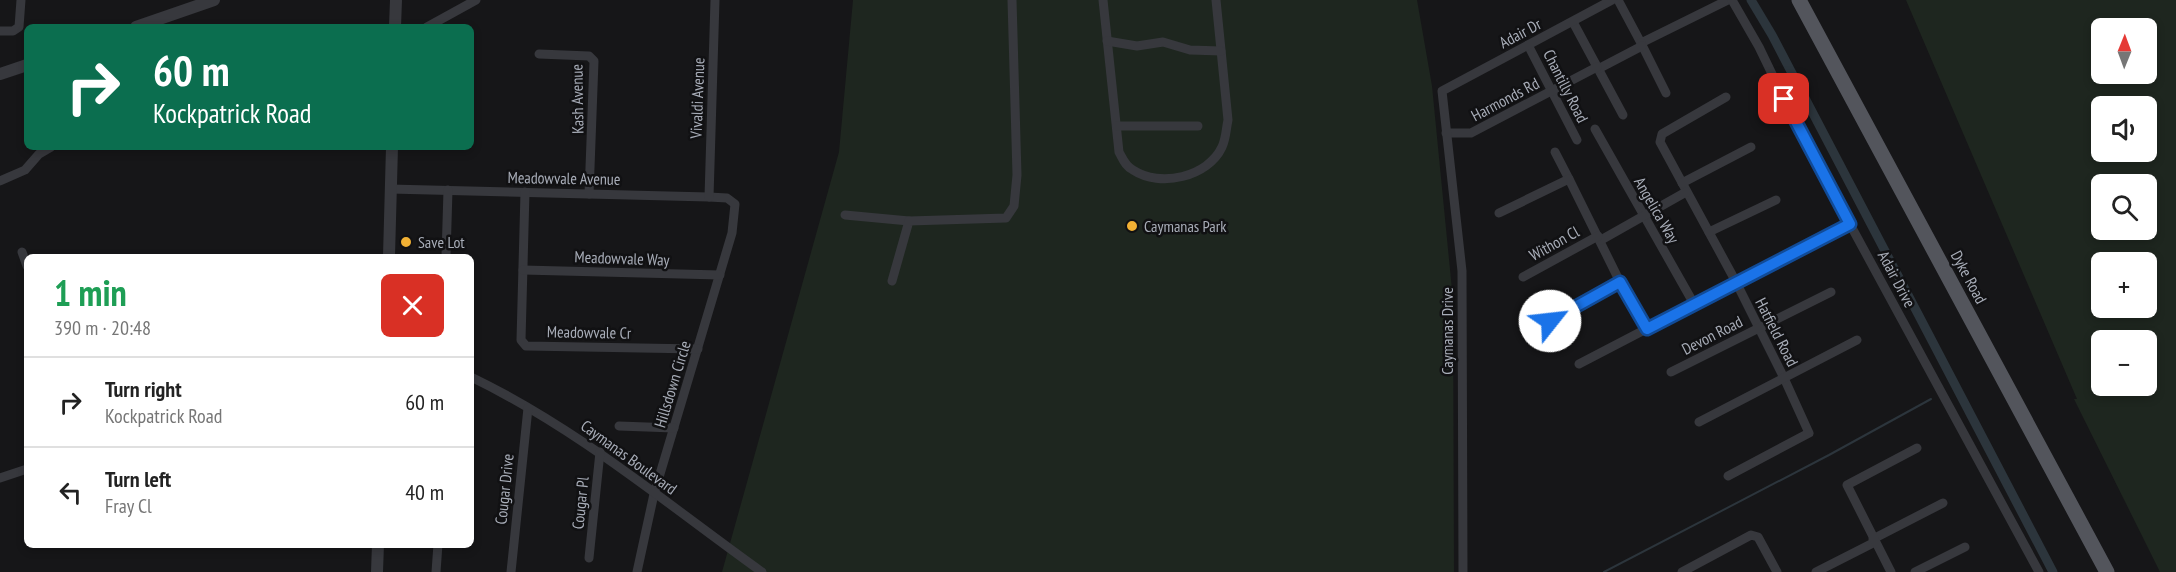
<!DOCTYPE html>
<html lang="en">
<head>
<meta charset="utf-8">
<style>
  :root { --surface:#fff; --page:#f2f2f2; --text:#222; --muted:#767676; --line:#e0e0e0 }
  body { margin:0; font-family:"PT Sans Narrow",sans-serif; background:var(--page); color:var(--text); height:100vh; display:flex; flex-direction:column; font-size:22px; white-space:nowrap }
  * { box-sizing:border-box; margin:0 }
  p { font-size:20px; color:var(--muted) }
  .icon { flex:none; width:33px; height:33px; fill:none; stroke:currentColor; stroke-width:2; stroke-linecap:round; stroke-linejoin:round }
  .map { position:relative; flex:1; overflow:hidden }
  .sheet { position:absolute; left:24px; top:254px; width:450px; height:294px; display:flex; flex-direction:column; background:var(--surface); border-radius:9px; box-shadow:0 3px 9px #0003 }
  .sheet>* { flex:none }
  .banner { position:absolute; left:24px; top:24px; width:450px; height:126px; border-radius:9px; box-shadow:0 3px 9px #0003; background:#0b6e4f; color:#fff; overflow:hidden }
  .needle { width:39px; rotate:1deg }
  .controls { position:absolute; left:2091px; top:18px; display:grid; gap:12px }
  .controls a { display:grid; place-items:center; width:66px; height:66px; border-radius:9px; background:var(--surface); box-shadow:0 3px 9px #0003; font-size:30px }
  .pin { position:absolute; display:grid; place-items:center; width:51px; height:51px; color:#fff; margin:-26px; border-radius:12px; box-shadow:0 3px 9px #0006 }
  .me { position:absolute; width:66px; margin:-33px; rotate:61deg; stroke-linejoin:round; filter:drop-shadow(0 0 4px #0008) }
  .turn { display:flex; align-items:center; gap:21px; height:126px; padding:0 30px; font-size:27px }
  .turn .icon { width:78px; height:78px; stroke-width:2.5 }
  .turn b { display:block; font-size:42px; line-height:51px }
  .round { display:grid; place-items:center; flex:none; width:63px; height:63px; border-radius:9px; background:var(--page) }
  .summary { display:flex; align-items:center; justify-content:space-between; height:102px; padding:0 30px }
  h1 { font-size:36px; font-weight:600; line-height:45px; color:#1e9e55 }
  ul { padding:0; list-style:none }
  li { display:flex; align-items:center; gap:18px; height:90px; padding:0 30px; border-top:2px solid var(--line) }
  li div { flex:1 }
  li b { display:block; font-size:22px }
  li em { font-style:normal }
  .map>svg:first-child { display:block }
  .green { fill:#1e261f; fill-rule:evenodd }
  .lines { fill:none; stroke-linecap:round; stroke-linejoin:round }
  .stream { stroke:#2c353c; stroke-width:2 }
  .canal { stroke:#2c353c; stroke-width:9 }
  .minor { stroke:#37383d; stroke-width:9 }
  .tertiary { stroke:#37383d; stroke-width:12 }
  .primary { stroke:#53555c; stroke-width:15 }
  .route-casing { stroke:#114b97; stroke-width:15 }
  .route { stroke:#1a73e8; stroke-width:10 }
  .poi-dot { fill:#f2b134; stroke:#111113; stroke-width:2 }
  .labels { text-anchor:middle; stroke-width:5; stroke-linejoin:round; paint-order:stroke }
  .street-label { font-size:16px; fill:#a8adb8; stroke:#111113 }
  .poi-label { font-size:16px; fill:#a8adb8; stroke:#111113; text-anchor:start }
</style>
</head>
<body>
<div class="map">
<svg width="2176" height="572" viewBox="0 0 2176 572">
  <rect width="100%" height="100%" fill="#161618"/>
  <g class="green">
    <path d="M 853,0 L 1417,0 L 1432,86 L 1453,300 L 1454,572 L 722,572 L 839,152 Z"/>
    <path d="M 1906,0 L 2176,0 L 2176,572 L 2160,572 L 2074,399 L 2077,399 ZM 2102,28 L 2146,28 L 2146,74 L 2102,74 ZM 2102,106 L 2146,106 L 2146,152 L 2102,152 ZM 2102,184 L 2146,184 L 2146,230 L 2102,230 ZM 2102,262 L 2146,262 L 2146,308 L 2102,308 ZM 2102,340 L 2146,340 L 2146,386 L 2102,386 Z"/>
  </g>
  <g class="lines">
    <path class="stream" d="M 1604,572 L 1829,455 L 1931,399"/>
    <path class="canal" d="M 1751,0 L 1772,35 L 2053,572"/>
    <g class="minor">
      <path d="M 1103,0 L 1119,152 C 1123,159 1125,166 1133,170 C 1160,188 1208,177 1222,147 C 1226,139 1226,129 1228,120 L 1216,0"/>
      <path d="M 1618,0 L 1641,43 L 1728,0"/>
      <path d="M 1732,0 L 1759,47 L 1801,134 L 2039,572"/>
      <path d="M 1573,22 L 1623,115"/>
      <path d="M 427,27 L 476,0"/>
      <path d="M 0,31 L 13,31 L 19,27 L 21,0"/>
      <path d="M 1107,41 L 1137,46 L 1163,42 L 1190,50 L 1221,51"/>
      <path d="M 1641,43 L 1666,93"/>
      <path d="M 1528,45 L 1577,140"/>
      <path d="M 539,54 L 589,56 L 594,61 L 589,194"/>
      <path d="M 1598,69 L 1642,46"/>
      <path d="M 1726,97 L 1662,134 L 1660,142 L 1736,282 L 1784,378 L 1809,433 L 1728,476"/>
      <path d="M 1117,126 L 1198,126"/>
      <path d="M 1595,129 L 1694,304"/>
      <path d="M 1446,133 L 1471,133 L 1597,67"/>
      <path d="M 1555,152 L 1569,179"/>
      <path d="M 0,181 L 25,170 L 39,154 L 51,147"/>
      <path d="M 1682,183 L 1751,147"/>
      <path d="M 390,189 L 709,197 L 727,198 L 735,204 L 732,233 L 654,494 L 637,572"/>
      <path d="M 525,192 L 521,340 L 526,346 L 698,349"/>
      <path d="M 709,197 L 715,0"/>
      <path d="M 1499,213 L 1569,179 L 1620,282 L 1646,329"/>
      <path d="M 845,215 L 909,221"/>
      <path d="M 1709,232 L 1776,200"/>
      <path d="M 1601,240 L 1686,192"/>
      <path d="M 22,252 L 27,266"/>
      <path d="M 446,256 L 448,190"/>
      <path d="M 523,270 L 720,275"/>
      <path d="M 1523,277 L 1598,236"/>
      <path d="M 892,281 L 909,221 L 1006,218 L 1014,206 L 1017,175 L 1012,0"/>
      <path d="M 1550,321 L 1620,282"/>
      <path d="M 1579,364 L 1850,223"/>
      <path d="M 1671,372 L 1831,292"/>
      <path d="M 471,377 C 577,428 667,504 762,572"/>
      <path d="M 1699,422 L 1857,340"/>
      <path d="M 619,426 L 674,428"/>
      <path d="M 0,478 L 27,469"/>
      <path d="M 1873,539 L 1943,503"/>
      <path d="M 589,558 L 600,452"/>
      <path d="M 436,572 L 438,544"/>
      <path d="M 511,572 L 528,408"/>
      <path d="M 1463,572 L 1462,271 L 1442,91 L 1612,0"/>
      <path d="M 1682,572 L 1751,535 L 1758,537 L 1777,572"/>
      <path d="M 1816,572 L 1875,542"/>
      <path d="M 1891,572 L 1847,485 L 1917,448"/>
      <path d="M 1915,572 L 1965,547"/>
    </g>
    <g class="tertiary">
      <path d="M 136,27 L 214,0"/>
      <path d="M 395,27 L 396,0"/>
      <path d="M 0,74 L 27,65"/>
      <path d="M 389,256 L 392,147"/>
      <path d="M 377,572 L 378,544"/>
    </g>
    <path class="primary" d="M 1799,0 L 2107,572"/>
  </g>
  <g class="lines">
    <g class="route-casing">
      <path id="route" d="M 1550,321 L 1620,282 L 1647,329 L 1850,224 L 1784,99"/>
    </g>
    <use href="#route" class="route"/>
  </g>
  <g class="poi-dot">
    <circle cx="1132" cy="226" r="6"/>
    <circle cx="406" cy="242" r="6"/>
  </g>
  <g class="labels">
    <g class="street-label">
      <text transform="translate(1520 33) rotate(-28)" y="6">Adair Dr</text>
      <text transform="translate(1566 86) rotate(63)" y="6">Chantilly Road</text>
      <text transform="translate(697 98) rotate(-88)" y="6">Vivaldi Avenue</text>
      <text transform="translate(577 99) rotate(-91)" y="6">Kash Avenue</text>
      <text transform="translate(1505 99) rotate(-28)" y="6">Harmonds Rd</text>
      <text transform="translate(564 178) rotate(1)" y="6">Meadowvale Avenue</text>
      <text transform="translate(1657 210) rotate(60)" y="6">Angelica Way</text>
      <text transform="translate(1554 243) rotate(-29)" y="6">Withon Cl</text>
      <text transform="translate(622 258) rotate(2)" y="6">Meadowvale Way</text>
      <text transform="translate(1969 277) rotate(62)" y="6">Dyke Road</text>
      <text transform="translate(1897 279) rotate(62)" y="6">Adair Drive</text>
      <text transform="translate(1447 331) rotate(-90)" y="6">Caymanas Drive</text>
      <text transform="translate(589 332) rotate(1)" y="6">Meadowvale Cr</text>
      <text transform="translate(1777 332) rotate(63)" y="6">Hatfield Road</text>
      <text transform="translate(1712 335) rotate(-27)" y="6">Devon Road</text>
      <text transform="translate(672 384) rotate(-73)" y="6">Hillsdown Circle</text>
      <text transform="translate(629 457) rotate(36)" y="6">Caymanas Boulevard</text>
      <text transform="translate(504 489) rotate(-84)" y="6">Cougar Drive</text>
      <text transform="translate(580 503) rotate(-84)" y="6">Cougar Pl</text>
    </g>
    <g class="poi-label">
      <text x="1144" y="232">Caymanas Park</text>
      <text x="418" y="248">Save Lot</text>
    </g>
  </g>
</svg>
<div class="controls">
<a><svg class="needle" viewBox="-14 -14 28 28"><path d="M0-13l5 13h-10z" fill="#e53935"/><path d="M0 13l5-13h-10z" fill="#767676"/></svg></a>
<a><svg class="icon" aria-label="sound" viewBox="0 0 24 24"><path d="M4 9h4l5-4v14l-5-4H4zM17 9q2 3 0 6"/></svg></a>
<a><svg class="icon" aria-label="search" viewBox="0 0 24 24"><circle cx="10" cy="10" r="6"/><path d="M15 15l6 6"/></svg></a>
<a>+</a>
<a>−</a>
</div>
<div class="pin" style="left:1784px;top:99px;background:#d93025"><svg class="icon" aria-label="arrive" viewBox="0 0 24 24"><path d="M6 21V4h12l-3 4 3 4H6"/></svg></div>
<svg class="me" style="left:1550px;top:321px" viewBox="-20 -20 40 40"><circle r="19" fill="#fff"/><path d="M0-13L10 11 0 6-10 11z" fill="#1a73e8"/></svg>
<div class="banner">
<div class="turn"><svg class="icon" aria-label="right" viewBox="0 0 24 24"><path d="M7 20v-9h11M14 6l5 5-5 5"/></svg><div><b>60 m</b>Kockpatrick Road</div></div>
</div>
<section class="sheet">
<div class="summary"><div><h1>1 min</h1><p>390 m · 20:48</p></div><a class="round" style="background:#d93025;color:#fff"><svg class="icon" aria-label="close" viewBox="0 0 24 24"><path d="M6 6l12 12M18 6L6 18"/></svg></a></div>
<ul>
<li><svg class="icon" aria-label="right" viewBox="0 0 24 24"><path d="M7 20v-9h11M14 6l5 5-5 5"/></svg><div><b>Turn right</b><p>Kockpatrick Road</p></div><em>60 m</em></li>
<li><svg class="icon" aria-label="left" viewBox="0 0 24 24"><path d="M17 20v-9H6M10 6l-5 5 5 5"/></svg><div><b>Turn left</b><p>Fray Cl</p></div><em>40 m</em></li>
</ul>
</section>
</div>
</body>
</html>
